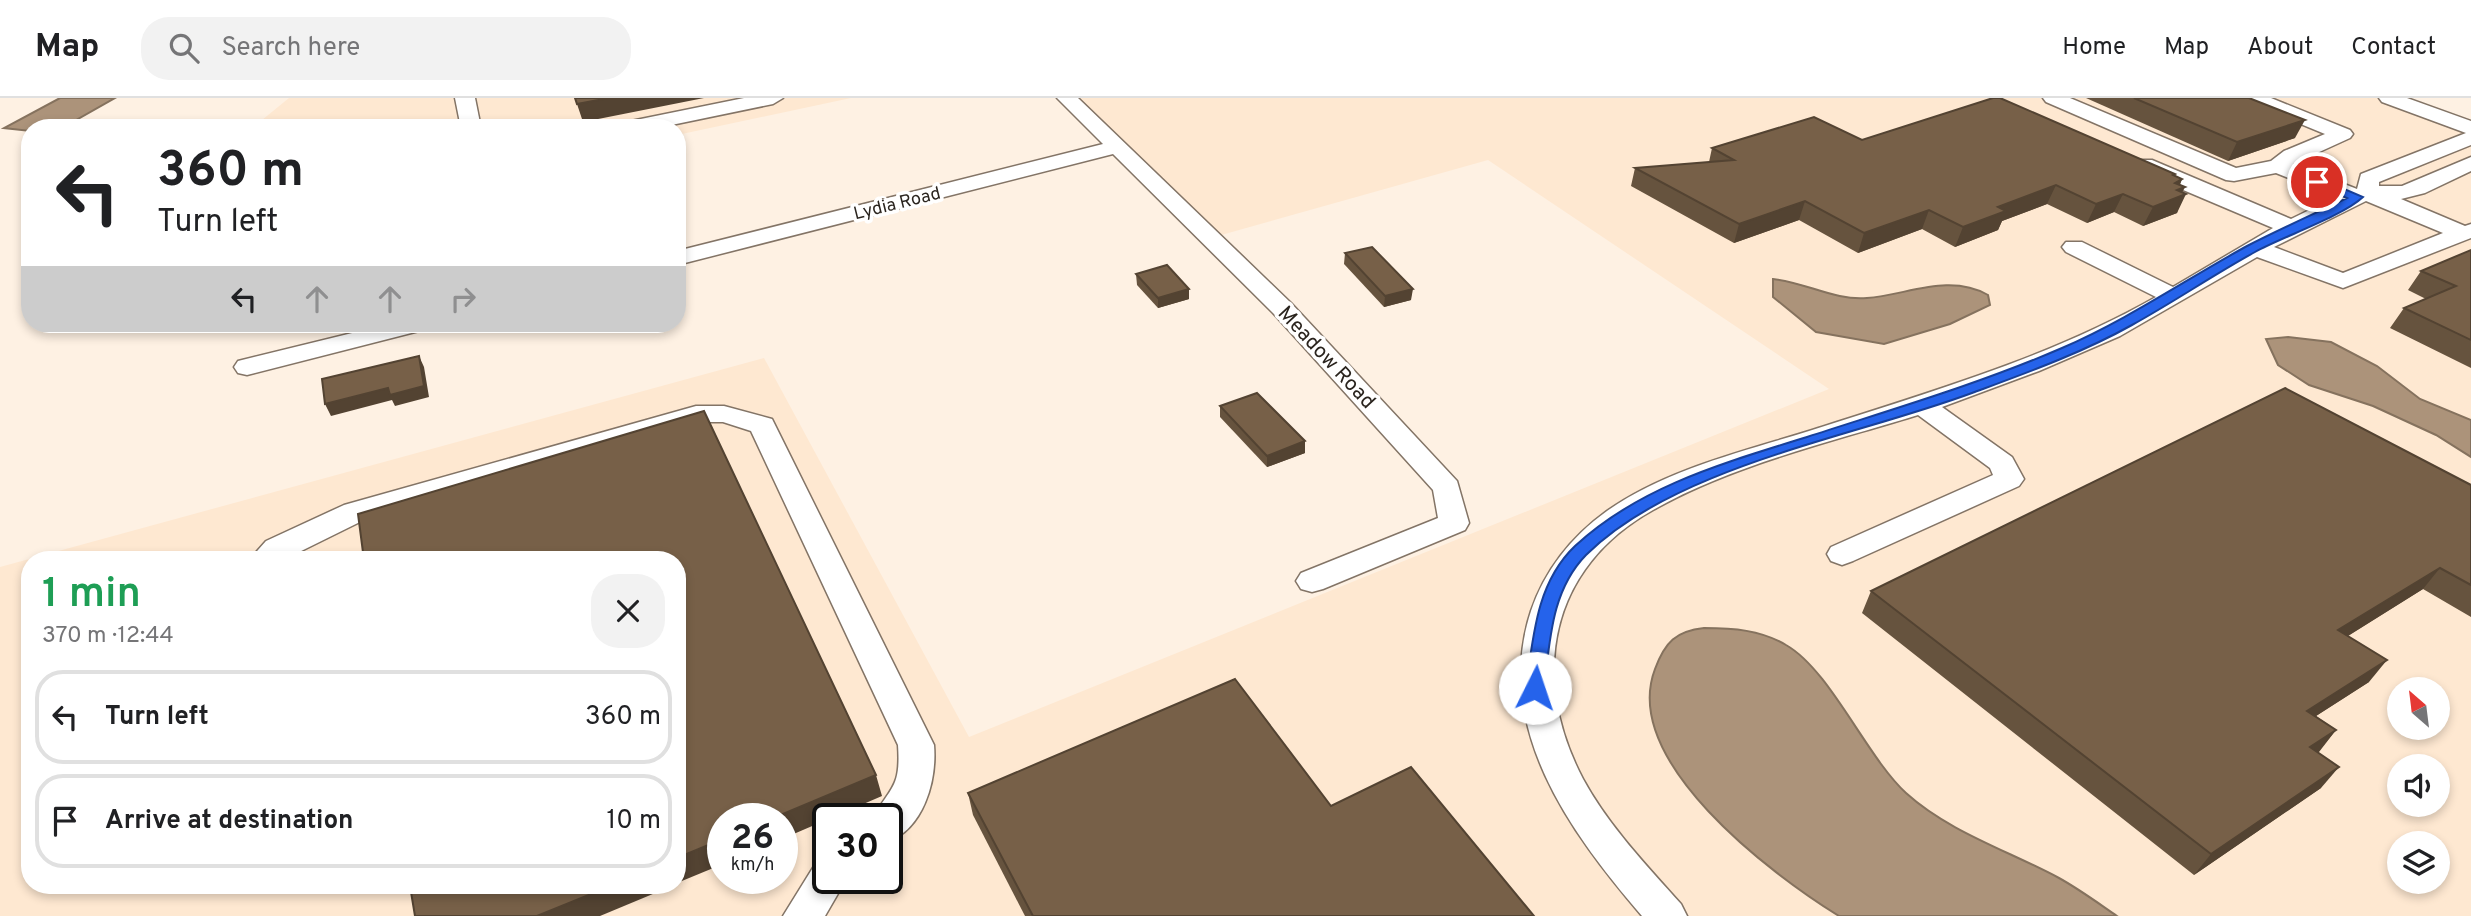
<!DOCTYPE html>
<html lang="en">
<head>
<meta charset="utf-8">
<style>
  :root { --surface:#fff; --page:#f2f2f2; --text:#202124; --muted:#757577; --line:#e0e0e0 }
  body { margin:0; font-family:Overpass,sans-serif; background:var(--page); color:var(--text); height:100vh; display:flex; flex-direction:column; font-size:26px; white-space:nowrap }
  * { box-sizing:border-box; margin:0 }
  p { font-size:23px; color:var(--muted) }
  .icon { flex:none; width:38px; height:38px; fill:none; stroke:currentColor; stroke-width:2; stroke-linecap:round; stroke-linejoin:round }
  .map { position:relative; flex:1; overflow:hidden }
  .side { position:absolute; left:21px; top:453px; width:665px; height:343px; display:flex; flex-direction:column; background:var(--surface); border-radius:28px; box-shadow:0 4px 10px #0003 }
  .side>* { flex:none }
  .hud { position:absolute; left:21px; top:21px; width:665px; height:214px; border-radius:28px; box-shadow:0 4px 10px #0003; background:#fff; color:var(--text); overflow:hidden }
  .needle { width:46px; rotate:332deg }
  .controls { position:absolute; left:2387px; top:579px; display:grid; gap:14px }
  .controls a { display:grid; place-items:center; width:63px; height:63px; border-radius:50%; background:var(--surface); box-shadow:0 4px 10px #0003; font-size:35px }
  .speed { position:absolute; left:707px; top:705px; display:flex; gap:14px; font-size:35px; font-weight:700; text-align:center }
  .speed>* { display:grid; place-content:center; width:91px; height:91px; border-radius:50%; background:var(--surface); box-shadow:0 4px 10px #0003; line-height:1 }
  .speed small { font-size:18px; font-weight:400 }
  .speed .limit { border:4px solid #111; border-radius:10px; background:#fff; color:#111 }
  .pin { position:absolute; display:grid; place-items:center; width:60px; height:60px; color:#fff; margin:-30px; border:4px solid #fff; border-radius:50%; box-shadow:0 2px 7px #0007 }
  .me { position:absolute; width:77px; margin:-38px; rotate:4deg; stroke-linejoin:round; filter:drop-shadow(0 0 5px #0008) }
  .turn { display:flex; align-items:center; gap:24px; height:147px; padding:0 21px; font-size:32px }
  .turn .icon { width:91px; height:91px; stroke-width:2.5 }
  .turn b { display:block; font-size:49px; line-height:60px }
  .lanes { display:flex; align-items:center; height:66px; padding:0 21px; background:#0003; justify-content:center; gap:35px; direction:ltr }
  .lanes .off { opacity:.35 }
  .round { display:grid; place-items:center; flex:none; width:74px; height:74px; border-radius:28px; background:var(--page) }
  .overview { display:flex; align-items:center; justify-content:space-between; height:119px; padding:0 21px }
  h1 { font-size:42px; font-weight:600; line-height:52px; color:#1e9e55 }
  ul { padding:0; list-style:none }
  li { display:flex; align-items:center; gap:21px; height:94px; margin:0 14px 10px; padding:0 7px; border:4px solid var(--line); border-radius:28px }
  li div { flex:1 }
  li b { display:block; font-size:26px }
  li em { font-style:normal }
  header { display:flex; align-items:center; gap:42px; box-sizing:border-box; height:98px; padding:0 35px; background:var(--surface); border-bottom:2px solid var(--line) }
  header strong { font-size:33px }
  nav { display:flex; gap:38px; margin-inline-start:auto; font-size:24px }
  .search { width:490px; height:63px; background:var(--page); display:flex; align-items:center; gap:18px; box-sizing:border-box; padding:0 24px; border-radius:28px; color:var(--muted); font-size:26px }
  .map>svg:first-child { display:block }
  .built { fill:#fee8d1; fill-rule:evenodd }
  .water { fill:#ac937a; stroke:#85725e; stroke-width:2 }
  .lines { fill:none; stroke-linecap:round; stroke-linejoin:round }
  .minor-casing { stroke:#837466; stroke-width:3 }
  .minor { fill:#fff; fill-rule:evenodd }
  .wall { fill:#66533e }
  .shaded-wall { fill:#534332 }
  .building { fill:#776048; stroke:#534332; stroke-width:2 }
  .route { fill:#2563eb; stroke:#184099; stroke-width:2 }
  .labels { text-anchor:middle; stroke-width:7; stroke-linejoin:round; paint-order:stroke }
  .far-street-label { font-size:18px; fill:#2a241e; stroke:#fff }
  .street-label { font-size:21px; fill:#2a241e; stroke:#fff }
</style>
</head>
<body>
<header>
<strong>Map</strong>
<div class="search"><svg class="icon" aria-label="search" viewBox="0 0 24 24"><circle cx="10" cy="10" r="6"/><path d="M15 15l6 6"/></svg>Search here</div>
<nav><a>Home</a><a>Map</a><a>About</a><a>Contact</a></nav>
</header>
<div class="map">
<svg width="2471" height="818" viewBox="0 0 2471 818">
  <rect width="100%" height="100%" fill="#fef1e3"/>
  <g class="built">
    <path d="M 289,0 L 851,0 L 677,37 L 677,30 L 252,30 Z"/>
    <path d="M 1059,0 L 2400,0 L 2471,27 L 2471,818 L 0,818 L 0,469 L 764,260 L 969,639 L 1829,291 L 1488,62 L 1200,143 ZM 30,462 L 677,462 L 677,788 L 30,788 ZM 2399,592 L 2438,592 L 2438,630 L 2399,630 ZM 2399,668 L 2438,668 L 2438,707 L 2399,707 ZM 723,721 L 782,721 L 782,780 L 723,780 ZM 828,721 L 887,721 L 887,780 L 828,780 ZM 2399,746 L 2438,746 L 2438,784 L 2399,784 Z"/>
  </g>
  <g class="water">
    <path d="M 60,0 L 115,0 L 62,30 L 30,30 L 30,33 L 4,30 Z"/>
    <path d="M 1773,181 C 1805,184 1835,203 1867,200 C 1907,197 1949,175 1988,197 L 1990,207 L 1950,226 L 1884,246 L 1816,234 L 1773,199 Z"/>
    <path d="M 2288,239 L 2331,244 L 2377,268 L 2420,301 L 2471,322 L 2471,359 L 2436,337 L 2373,308 L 2309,287 L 2278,267 L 2266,241 Z"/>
    <path d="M 1704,530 C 1733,530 1761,532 1786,547 C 1830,572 1866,658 1906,695 C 1949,734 2009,753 2059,780 C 2079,791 2098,805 2117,818 L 1839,818 C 1771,776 1620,663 1655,571 C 1665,544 1676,533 1704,530 Z"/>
  </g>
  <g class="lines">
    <g class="minor-casing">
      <g id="minor">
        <path d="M 455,0 L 475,0 L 481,30 L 461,30 Z"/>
        <path d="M 744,0 L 783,0 L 773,6 L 657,30 L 616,30 L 626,24 Z"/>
        <path d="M 1057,0 L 1078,0 L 1291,205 L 1457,383 L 1469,425 L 1465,432 L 1323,491 L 1312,494 L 1301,491 L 1296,483 L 1301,475 L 1438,420 L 1433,392 L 1273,215 L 1113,56 L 677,167 L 677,153 L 1103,46 Z"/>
        <path d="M 2043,0 L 2070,0 L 2236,70 L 2271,63 L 2284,53 L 2325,36 L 2247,4 L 2244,0 L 2271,0 L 2350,32 L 2353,36 L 2350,40 L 2293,66 L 2357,91 L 2361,76 L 2466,35 L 2382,4 L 2379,0 L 2407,0 L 2471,23 L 2471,47 L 2379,84 L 2379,88 L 2402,88 L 2471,59 L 2471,73 L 2425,95 L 2401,101 L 2465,128 L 2471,126 L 2471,140 L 2343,190 L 2257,159 L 2120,238 L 2039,273 L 1942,309 L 2012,359 L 2024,381 L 2019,388 L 1853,463 L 1842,467 L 1831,463 L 1827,456 L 1831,449 L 1993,377 L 1990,370 L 1918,317 C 1831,344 1732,367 1653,412 C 1549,470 1529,578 1583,681 C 1608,727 1646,767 1681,806 L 1687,818 L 1642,818 C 1570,734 1493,629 1531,513 C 1545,472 1571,439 1607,413 C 1665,372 1741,354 1809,333 C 1927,295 2047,261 2156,199 L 2066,154 L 2062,149 L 2066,144 L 2082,144 L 2173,189 L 2273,130 L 2136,72 L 2133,67 L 2136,62 L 2152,62 L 2291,121 L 2336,99 L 2276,75 L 2234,83 L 2226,82 L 2046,4 ZM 2366,103 L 2443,135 L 2343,175 L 2274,149 Z"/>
        <path d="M 389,226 L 431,226 L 427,231 L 247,277 L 238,275 L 234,269 L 238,263 Z"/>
        <path d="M 696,308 L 724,308 L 772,321 L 934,647 C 937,682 924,731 887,744 L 887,721 L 872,721 C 891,688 901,690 898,647 L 751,333 L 723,324 L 697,324 L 366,421 L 283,462 L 249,462 L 266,443 L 344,407 Z"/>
        <path d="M 828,763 L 828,780 L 847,780 L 825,818 L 783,818 L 814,768 Z"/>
      </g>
    </g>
    <use href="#minor" class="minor"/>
  </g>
  <g class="wall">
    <path d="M 2086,0 L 2249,0 L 2295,40 L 2228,63 Z"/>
    <path d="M 1862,42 L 2174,78 L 2182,81 L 2180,87 L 2185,89 L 2182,94 L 2177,115 L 2143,128 L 2114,114 L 2087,125 L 2047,106 L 2002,123 L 1998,132 L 1955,149 L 1922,131 L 1858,155 L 1799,122 L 1734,145 L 1631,88 L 1635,70 L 1709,64 L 1712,50 Z"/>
    <path d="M 2471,152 L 2471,270 L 2390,230 L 2404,210 L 2426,201 L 2408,192 L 2421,173 Z"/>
    <path d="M 1345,155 L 1411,202 L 1384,209 L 1344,166 Z"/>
    <path d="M 1136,176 L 1189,191 L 1189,201 L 1158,210 L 1137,187 Z"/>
    <path d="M 1220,308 L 1305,355 L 1267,369 L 1220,319 Z"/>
    <path d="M 2471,387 L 2471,519 L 2423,491 L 2348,538 L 2369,584 L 2316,618 L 2336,632 L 2318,654 L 2321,690 L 2194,777 L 1862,515 L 1871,493 Z"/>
    <path d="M 968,695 L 1331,708 L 1534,818 L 1025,818 L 973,717 Z"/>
  </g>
  <g class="shaded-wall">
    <path d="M 609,0 L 704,0 L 583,24 L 577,6 Z"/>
    <path d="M 2305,22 L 2295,40 L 2228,63 L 2237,44 Z"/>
    <path d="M 2182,81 L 2177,92 L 2185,89 L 2180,98 L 2186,96 L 2177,115 L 2143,128 L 2153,109 L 2175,85 Z"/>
    <path d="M 2056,87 L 2047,106 L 2002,123 L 1998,132 L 1955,149 L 1963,129 L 1998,109 Z"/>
    <path d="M 2123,96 L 2114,114 L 2087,125 L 2096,106 Z"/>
    <path d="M 1805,103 L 1799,122 L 1734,145 L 1739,126 Z"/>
    <path d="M 1929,112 L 1922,131 L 1858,155 L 1864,135 Z"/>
    <path d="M 1189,191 L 1189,201 L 1158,210 L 1158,200 Z"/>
    <path d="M 1413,191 L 1411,202 L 1384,209 L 1385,198 Z"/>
    <path d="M 419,258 L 424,269 L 429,299 L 395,308 L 392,302 L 331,318 L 325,306 Z"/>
    <path d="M 1305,343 L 1305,355 L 1267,369 L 1267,358 Z"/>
    <path d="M 2440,470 L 2423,491 L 2322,554 L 2338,532 Z"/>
    <path d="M 2387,562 L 2369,584 L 2291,634 L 2307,613 Z"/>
    <path d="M 2336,632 L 2319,654 L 2293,671 L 2310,649 Z"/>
    <path d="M 2339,669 L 2321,690 L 2194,777 L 2211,756 Z"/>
    <path d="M 876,677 L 882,698 L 782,741 L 782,721 L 771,721 Z"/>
    <path d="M 723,741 L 723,766 L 677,785 L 677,760 Z"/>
    <path d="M 611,788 L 672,788 L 600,818 L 537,818 Z"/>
  </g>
  <g class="building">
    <path d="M 575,0 L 609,0 L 577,6 Z"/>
    <path d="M 1993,0 L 2000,0 L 2175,76 L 2173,77 L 2182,81 L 2175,85 L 2185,89 L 2177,92 L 2186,96 L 2153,109 L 2123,96 L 2096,106 L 2056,87 L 1998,109 L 2006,113 L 1963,129 L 1929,112 L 1864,135 L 1805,103 L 1739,126 L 1635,70 L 1734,62 L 1712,50 L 1814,19 L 1862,42 Z"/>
    <path d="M 2134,0 L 2249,0 L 2305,22 L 2237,44 Z"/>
    <path d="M 1372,149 L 1413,191 L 1385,198 L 1345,155 Z"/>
    <path d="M 2471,152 L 2471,242 L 2404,210 L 2456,188 L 2421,173 Z"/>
    <path d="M 1167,167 L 1189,191 L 1158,200 L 1136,176 Z"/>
    <path d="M 419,258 L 424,288 L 390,297 L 388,290 L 325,306 L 322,281 Z"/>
    <path d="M 2285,290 L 2471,387 L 2471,487 L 2440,470 L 2338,532 L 2387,562 L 2307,613 L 2336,632 L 2310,649 L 2339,669 L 2211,756 L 1871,493 Z"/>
    <path d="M 1257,295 L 1305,343 L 1267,358 L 1220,308 Z"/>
    <path d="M 704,313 L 876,677 L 771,721 L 723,721 L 723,741 L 677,760 L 677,462 L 364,462 L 358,416 Z"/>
    <path d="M 1235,581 L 1331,708 L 1411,669 L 1534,818 L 1033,818 L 968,695 Z"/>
    <path d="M 410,788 L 611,788 L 537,818 L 415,818 Z"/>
  </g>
  <path class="route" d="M 2313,81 L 2321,81 L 2363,99 C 2343,118 2282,139 2255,154 C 2213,177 2174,204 2132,227 C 2082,255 2026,275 1972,295 C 1854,339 1676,368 1586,457 C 1551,493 1550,543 1544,590 L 1542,595 L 1529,595 L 1526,590 C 1533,540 1536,485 1575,448 C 1640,388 1724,365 1807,339 C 1893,311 1979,286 2062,250 C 2127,222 2185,182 2247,148 C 2280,131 2314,116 2347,100 L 2313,86 Z"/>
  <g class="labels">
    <g class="far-street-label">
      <text transform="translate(897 105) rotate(-14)" y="6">Lydia Road</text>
    </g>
    <g class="street-label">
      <text transform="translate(1327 259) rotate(47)" y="7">Meadow Road</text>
    </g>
  </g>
</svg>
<div class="controls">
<a><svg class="needle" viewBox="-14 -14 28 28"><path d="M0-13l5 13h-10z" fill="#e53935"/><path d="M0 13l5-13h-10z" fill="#757577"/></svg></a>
<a><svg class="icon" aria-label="sound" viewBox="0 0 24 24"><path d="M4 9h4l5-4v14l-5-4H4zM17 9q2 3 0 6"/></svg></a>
<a><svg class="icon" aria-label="layers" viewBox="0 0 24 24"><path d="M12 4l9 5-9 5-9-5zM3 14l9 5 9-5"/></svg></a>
</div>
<div class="speed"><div>26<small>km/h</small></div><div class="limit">30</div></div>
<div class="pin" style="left:2317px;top:84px;background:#d93025"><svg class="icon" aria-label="arrive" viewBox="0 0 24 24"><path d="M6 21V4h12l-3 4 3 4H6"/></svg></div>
<svg class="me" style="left:1535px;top:590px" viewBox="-20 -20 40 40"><circle r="19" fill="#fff"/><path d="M0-13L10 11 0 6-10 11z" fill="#2563eb"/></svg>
<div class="hud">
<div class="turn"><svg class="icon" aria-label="left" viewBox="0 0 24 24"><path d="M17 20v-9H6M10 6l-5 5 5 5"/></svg><div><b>360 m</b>Turn left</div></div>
<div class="lanes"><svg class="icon" aria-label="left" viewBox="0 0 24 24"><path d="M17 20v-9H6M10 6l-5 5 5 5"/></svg><svg class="icon off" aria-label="ahead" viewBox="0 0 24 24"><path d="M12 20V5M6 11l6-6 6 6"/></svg><svg class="icon off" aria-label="ahead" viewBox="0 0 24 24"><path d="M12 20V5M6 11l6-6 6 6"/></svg><svg class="icon off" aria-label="right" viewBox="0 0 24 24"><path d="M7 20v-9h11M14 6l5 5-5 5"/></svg></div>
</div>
<section class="side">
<div class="overview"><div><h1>1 min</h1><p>370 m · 12:44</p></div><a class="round"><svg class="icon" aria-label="close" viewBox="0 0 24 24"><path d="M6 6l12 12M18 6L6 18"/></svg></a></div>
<ul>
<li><svg class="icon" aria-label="left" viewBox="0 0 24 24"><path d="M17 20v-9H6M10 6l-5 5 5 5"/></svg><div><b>Turn left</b></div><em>360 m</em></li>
<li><svg class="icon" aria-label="arrive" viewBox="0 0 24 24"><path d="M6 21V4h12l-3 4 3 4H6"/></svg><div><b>Arrive at destination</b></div><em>10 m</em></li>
</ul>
</section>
</div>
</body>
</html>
